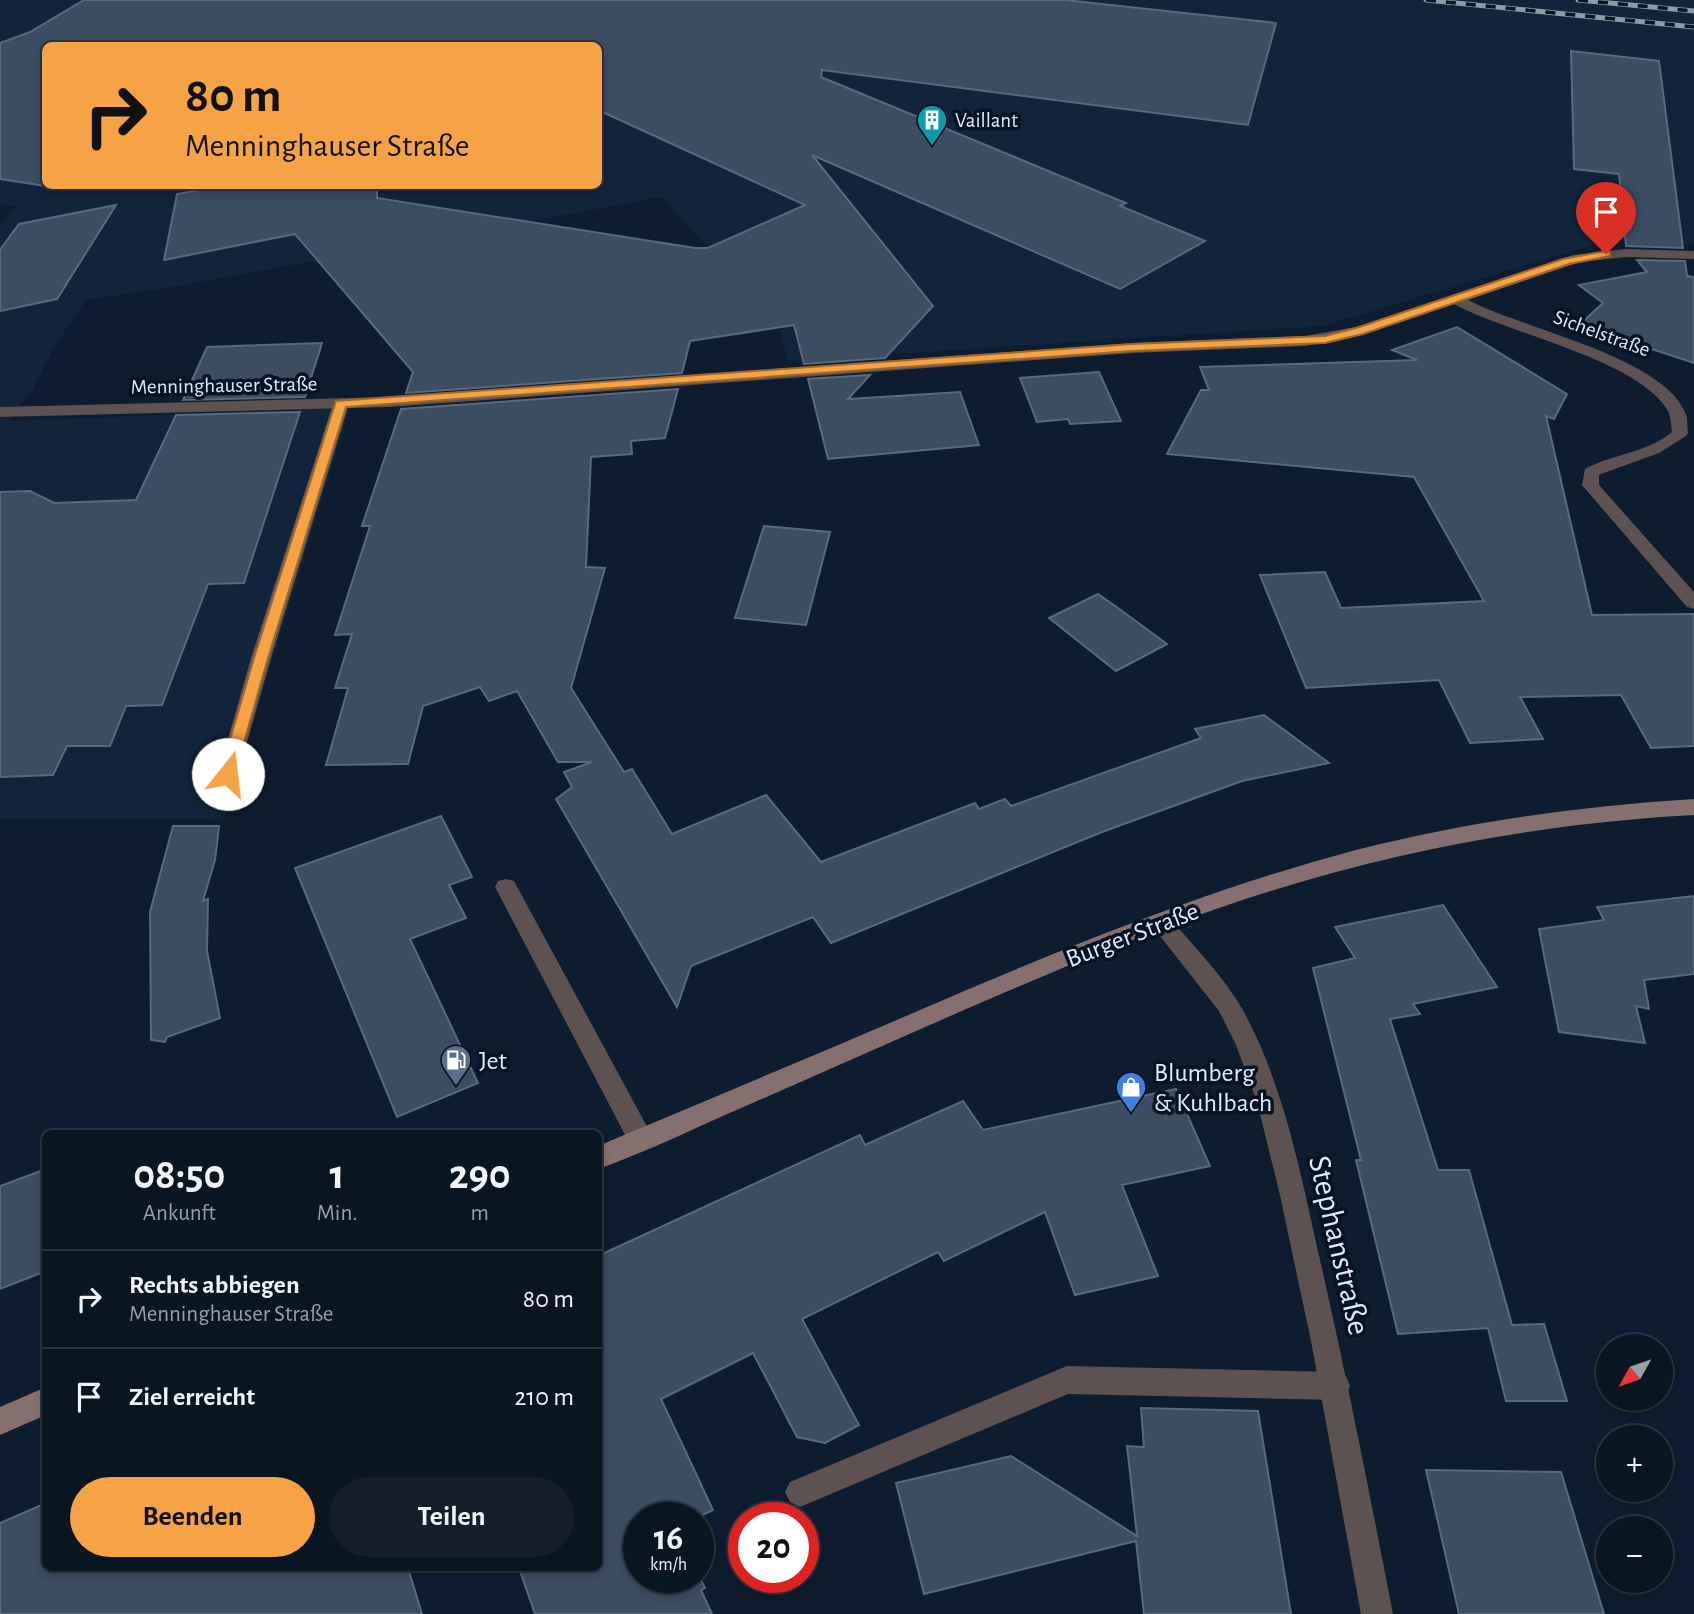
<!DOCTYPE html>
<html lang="de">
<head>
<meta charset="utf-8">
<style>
  :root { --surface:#0a1522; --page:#131e2a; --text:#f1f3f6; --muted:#999fa5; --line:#2a3440; --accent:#f5a345 }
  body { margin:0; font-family:"Alegreya Sans",sans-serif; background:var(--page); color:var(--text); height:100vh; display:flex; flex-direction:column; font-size:26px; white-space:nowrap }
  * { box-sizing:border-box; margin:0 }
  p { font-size:23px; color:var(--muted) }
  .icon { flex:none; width:38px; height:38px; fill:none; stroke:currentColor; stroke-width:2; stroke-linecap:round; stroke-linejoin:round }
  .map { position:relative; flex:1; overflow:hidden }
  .panel { position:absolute; left:42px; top:1130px; width:560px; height:441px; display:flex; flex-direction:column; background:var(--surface); border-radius:10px; box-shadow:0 4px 10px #0003,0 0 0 2px var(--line) }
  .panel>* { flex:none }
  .guide { position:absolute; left:42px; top:42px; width:560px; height:147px; border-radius:10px; box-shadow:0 4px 10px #0003,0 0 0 2px var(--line); background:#f5a345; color:#111; overflow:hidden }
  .needle { width:46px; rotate:230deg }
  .controls { position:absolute; left:1596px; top:1334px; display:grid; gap:14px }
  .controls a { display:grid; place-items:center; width:77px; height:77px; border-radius:50%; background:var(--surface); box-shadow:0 4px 10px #0003,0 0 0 2px var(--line); font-size:35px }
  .speed { position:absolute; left:623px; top:1502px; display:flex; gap:14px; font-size:35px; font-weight:700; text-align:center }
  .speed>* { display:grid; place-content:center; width:91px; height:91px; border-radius:50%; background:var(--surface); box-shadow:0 4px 10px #0003,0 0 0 2px var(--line); line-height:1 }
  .speed small { font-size:18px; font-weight:400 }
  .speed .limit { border:10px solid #d22; background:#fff; color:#111 }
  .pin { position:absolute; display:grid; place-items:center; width:60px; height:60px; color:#fff; margin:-72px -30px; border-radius:50% 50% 50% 0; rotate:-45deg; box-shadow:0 0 7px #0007 }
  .pin .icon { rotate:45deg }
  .me { position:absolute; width:77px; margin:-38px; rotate:16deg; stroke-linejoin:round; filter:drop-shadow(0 0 5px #0008) }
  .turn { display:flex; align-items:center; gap:24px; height:147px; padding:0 28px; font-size:32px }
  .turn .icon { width:91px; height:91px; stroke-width:2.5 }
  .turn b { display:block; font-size:49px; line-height:60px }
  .eta { display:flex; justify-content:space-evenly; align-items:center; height:119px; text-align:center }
  .eta b { font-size:42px; font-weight:700; line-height:49px }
  .cta { display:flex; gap:14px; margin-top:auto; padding:14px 28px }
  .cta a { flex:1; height:80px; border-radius:42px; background:var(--accent); color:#111; font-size:28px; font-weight:700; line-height:80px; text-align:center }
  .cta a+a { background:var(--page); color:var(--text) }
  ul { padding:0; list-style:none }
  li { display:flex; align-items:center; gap:21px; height:98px; padding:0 28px; border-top:2px solid var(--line) }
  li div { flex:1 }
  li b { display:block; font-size:26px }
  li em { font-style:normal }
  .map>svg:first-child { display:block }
  .built { fill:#11243b; fill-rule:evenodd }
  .building { fill:#3c4c61; stroke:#586a80; stroke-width:2 }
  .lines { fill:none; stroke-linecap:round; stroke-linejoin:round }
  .lane { fill:#5e5151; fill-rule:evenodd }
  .street { fill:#5e5151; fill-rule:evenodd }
  .secondary { fill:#856f6f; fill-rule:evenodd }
  .rail-casing { stroke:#8e9aa9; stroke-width:5 }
  .rail { stroke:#051224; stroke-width:3.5; stroke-dasharray:10; stroke-linecap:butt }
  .route { fill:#f5a345; stroke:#9f6a2d; stroke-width:2 }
  .labels { text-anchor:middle; stroke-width:7; stroke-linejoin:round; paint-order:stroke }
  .far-poi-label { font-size:21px; fill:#e1ebf8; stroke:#051224; text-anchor:start }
  .far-street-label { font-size:21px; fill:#e1ebf8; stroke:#051224 }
  .street-label { font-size:26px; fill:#e1ebf8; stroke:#051224 }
  .poi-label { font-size:26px; fill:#e1ebf8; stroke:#051224; text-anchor:start }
  .near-street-label { font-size:32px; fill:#e1ebf8; stroke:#051224 }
</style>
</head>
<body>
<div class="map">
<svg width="1694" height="1614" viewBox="0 0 1694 1614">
  <rect width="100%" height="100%" fill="#0d1c2e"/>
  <path class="built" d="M 0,0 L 1694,0 L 1694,244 L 1610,240 L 1323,326 L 788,361 L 779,327 L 662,197 L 172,287 L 86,300 L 52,350 L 32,390 L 8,421 L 350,408 L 224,819 L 0,819 L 0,225 L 15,207 L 0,204 ZM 46,46 L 598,46 L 598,186 L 46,186 Z"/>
  <g class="building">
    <path d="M 84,0 L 1065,0 L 1276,23 L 1248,125 L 822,70 L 821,77 L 1126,203 L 1120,206 L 1205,241 L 1120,289 L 812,155 L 933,306 L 885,358 L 804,364 L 794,325 L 690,341 L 682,373 L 406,393 L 413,372 L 295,234 L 164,260 L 177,194 L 223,186 L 377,186 L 377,198 L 695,248 L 708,248 L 805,205 L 598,110 L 598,46 L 46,46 L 46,186 L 0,179 L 0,43 L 30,32 Z"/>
    <path d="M 1571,51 L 1659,61 L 1683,248 L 1626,246 L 1619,174 L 1574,169 Z"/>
    <path d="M 116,205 L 57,299 L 0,311 L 0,250 L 19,224 Z"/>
    <path d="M 1637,260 L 1685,261 L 1687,276 L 1694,277 L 1694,363 L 1579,325 L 1603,303 L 1579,285 L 1647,272 Z"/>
    <path d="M 1457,327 L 1567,394 L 1554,419 L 1546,416 L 1592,615 L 1694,614 L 1694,746 L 1651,748 L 1621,695 L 1520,697 L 1543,739 L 1470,743 L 1439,680 L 1306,688 L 1260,575 L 1325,572 L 1341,608 L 1484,601 L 1414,477 L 1167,454 L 1201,390 L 1209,390 L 1200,367 L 1417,360 L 1392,350 Z"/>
    <path d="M 322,343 L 305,397 L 183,400 L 207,347 Z"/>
    <path d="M 1099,372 L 1121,421 L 1070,424 L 1068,419 L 1037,422 L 1020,378 Z"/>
    <path d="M 870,375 L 848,399 L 960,392 L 979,445 L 828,459 L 808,379 Z"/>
    <path d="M 678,389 L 665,438 L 631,441 L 632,454 L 591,457 L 586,567 L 605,568 L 571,688 L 624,772 L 632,769 L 672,834 L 766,795 L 821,862 L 975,803 L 979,809 L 1005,799 L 1011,806 L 1201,738 L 1195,729 L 1264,715 L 1329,763 L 1242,781 L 1102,832 L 831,943 L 813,917 L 691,966 L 677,1007 L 556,799 L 572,787 L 564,772 L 592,762 L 558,762 L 517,691 L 489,701 L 480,687 L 423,706 L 408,764 L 326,765 L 348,688 L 335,688 L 352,634 L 335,635 L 370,526 L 362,526 L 401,409 Z"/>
    <path d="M 300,412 L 244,583 L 208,584 L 162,705 L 126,706 L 110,746 L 67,746 L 53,775 L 0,777 L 0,492 L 30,491 L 54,503 L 136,500 L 176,415 Z"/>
    <path d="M 764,526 L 830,532 L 806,625 L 735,618 Z"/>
    <path d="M 1098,594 L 1118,608 L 1167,644 L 1116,671 L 1049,618 Z"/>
    <path d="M 441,816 L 472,877 L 449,885 L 466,918 L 410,939 L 478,1083 L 397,1117 L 295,868 Z"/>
    <path d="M 173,826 L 219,826 L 215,860 L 203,901 L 208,899 L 207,951 L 220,1018 L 167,1037 L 165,1042 L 151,1040 L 150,912 Z"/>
    <path d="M 1694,896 L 1694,974 L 1644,980 L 1649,1009 L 1636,1006 L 1645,1043 L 1559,1032 L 1539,929 L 1604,920 L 1597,907 Z"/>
    <path d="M 1443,905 L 1497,987 L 1413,1004 L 1420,1014 L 1390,1019 L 1438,1170 L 1469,1170 L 1512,1325 L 1544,1324 L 1567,1401 L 1506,1401 L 1488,1328 L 1398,1334 L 1356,1160 L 1361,1160 L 1313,968 L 1355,958 L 1335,927 Z"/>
    <path d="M 1176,1089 L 1210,1166 L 1122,1185 L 1158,1276 L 1075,1295 L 1045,1212 L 944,1261 L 938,1252 L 802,1319 L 859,1425 L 825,1443 L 797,1437 L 753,1353 L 661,1399 L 713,1510 L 698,1517 L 639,1517 L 639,1577 L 698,1577 L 698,1573 L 705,1588 L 701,1590 L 712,1614 L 535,1614 L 519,1568 L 598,1568 L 598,1256 L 860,1135 L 865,1145 L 963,1101 L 983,1130 Z"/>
    <path d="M 46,1169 L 46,1271 L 0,1289 L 0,1186 Z"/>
    <path d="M 1141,1408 L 1258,1411 L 1291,1614 L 1144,1614 L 1136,1541 L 924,1594 L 896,1483 L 1011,1456 L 1137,1536 L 1127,1446 L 1144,1447 Z"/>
    <path d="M 1426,1470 L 1561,1472 L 1604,1614 L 1459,1614 Z"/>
    <path d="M 46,1503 L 46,1568 L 408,1568 L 422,1614 L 0,1614 L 0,1523 Z"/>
  </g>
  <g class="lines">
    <g class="lane">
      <path d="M 341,399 L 349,404 L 271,658 L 238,774 L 235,779 L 228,781 L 221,779 L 218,774 L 251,658 L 333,404 Z"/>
      <path d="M 506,879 L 514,881 L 650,1132 L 654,1140 L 650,1148 L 641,1151 L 632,1148 L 495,887 L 498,881 Z"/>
      <path d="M 1067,1366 L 1336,1372 L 1346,1376 L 1350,1386 L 1346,1396 L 1336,1400 L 1068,1394 L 800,1507 L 790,1502 L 785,1492 L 790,1482 Z"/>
    </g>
    <g class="street">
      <path d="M 1626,249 L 1694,251 L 1694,259 L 1626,257 L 1580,262 L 1468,300 C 1520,328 1661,356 1685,412 C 1688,418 1687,427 1688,433 L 1686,436 L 1659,453 L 1604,473 L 1599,475 L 1599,485 L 1694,592 L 1694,609 L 1687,607 L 1582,485 L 1585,469 C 1612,454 1647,453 1672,432 C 1671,425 1671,417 1668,411 C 1638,359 1508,334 1454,304 L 1364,334 L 1305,346 L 1132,353 L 389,407 L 0,417 L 0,407 L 389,397 L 1132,343 L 1305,336 L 1356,327 L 1573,255 Z"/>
      <path d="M 1160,913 L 1168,916 C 1194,947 1224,976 1244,1012 C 1285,1088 1301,1176 1320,1260 C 1347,1377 1370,1496 1393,1614 L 1361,1614 L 1311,1341 L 1279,1191 L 1257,1102 L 1236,1045 L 1219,1011 L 1149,922 L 1152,916 Z"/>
    </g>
    <g class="secondary">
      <path d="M 1694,799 L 1694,815 C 1530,824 1371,855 1216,909 C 1057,965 903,1038 748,1105 C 699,1126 649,1151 598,1169 L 598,1146 C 705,1101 813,1056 920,1010 C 1062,949 1205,890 1356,850 C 1467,822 1580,806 1694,799 Z"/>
      <path d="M 46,1387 L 46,1415 L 0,1435 L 0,1407 Z"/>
    </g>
    <g class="rail-casing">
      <g id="rail">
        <path d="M 1426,0 L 1694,27"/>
        <path d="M 1578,0 L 1694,11"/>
      </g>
    </g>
    <use href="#rail" class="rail"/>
  </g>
  <path class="route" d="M 1606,251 L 1610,252 L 1610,256 L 1569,264 L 1363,334 L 1325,343 L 1132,351 L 346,407 L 268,658 L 235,774 L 228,780 L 220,774 L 254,658 L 336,401 L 1132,344 L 1325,336 L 1356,328 L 1563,259 Z"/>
  <defs>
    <g id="building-pin" transform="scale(1.575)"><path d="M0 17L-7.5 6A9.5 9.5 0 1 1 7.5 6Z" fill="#0f9aa8" stroke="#051224"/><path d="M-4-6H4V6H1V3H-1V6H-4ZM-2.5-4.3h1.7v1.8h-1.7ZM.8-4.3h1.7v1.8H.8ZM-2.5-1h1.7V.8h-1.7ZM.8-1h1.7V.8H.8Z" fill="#fff"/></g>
    <g id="fuel-pin" transform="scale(1.575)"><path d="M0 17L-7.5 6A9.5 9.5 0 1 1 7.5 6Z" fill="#5c6f8a" stroke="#051224"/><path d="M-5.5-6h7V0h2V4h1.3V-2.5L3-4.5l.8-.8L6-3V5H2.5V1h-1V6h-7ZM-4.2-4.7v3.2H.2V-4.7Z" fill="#fff"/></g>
    <g id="shop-pin" transform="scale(1.575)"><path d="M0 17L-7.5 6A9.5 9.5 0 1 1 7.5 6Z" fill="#3f7fe0" stroke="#051224"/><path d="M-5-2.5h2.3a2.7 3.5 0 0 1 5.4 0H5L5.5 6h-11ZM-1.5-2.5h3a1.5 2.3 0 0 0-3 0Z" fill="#fff"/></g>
  </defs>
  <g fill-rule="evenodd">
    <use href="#building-pin" x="932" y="120"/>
    <use href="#fuel-pin" x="456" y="1060"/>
    <use href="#shop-pin" x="1131" y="1087"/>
  </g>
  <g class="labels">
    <g class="far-poi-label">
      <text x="955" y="127">Vaillant</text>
    </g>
    <g class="far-street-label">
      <text transform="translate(1602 333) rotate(20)" y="7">Sichelstraße</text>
      <text transform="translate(224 385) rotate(-1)" y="7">Menninghauser Straße</text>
    </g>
    <g class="street-label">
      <text transform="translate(1132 934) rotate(-21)" y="9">Burger Straße</text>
    </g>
    <g class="poi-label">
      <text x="479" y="1069">Jet</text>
      <text x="1154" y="1081">Blumberg<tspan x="1154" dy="30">&amp; Kuhlbach</tspan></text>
    </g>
    <g class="near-street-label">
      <text transform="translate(1340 1245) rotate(77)" y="11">Stephanstraße</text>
    </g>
  </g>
</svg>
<div class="controls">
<a><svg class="needle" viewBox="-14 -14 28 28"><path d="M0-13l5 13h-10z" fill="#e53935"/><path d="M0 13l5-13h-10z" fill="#999fa5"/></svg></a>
<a>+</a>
<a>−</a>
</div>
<div class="speed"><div>16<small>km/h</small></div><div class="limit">20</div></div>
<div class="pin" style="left:1606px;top:254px;background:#d93025"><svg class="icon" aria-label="arrive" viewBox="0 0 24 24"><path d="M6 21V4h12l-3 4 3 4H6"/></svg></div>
<svg class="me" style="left:228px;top:774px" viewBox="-20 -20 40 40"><circle r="19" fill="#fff"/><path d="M0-13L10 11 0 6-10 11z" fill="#f5a345"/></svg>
<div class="guide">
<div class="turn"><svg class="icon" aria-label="right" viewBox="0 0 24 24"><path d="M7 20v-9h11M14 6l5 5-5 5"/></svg><div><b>80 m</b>Menninghauser Straße</div></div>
</div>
<section class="panel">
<div class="eta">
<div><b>08:50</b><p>Ankunft</p></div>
<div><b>1</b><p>Min.</p></div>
<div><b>290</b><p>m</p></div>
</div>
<ul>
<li><svg class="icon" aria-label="right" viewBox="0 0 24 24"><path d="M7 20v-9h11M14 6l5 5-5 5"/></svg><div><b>Rechts abbiegen</b><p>Menninghauser Straße</p></div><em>80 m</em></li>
<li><svg class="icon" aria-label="arrive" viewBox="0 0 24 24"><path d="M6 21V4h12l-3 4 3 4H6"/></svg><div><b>Ziel erreicht</b></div><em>210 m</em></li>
</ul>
<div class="cta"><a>Beenden</a><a>Teilen</a></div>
</section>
</div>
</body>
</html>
